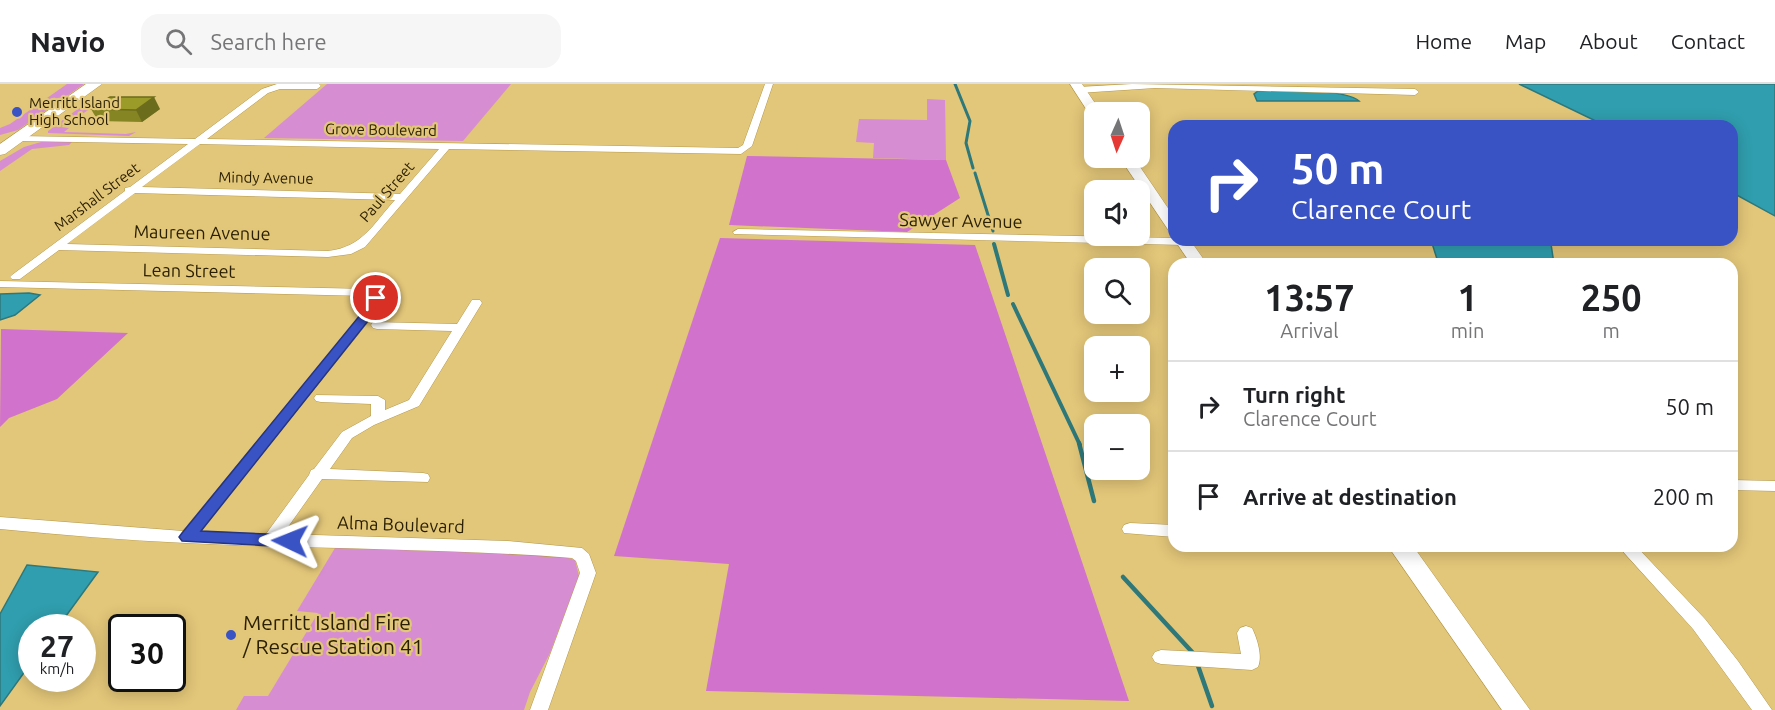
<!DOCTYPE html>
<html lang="en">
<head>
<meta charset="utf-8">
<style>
  :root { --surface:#fff; --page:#f6f6f6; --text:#202124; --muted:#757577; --line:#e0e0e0 }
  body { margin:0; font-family:Ubuntu,sans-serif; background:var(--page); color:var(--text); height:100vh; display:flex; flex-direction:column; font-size:22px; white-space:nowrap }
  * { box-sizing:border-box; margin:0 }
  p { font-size:20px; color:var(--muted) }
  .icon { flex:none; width:33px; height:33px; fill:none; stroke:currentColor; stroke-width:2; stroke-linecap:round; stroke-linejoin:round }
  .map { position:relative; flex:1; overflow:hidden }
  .details { position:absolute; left:1168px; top:174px; width:570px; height:294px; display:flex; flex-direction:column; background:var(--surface); border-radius:18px; box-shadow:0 3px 15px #0003 }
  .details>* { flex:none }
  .top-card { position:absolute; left:1168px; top:36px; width:570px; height:126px; border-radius:18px; box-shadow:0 3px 15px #0003; background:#3952c4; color:#fff; overflow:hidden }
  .needle { width:39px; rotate:183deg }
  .controls { position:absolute; left:1084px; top:18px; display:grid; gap:12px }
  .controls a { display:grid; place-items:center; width:66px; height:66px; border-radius:12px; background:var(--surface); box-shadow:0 3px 15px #0003; font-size:30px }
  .speed { position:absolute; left:18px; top:530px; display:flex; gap:12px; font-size:30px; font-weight:700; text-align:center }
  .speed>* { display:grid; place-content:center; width:78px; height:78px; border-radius:50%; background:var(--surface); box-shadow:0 3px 15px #0003; line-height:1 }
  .speed small { font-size:15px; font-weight:400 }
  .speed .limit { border:3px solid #111; border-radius:9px; background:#fff; color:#111 }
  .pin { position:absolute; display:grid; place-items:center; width:51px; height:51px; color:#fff; margin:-26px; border:3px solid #fff; border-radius:50%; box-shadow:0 2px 6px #0007 }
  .me { position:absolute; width:66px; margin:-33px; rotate:272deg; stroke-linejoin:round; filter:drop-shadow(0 0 4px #0008) }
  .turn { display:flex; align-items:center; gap:21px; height:126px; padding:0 24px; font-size:27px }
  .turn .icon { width:78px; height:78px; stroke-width:2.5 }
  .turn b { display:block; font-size:42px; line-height:51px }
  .eta { display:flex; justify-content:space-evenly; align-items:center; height:102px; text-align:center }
  .eta b { font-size:36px; font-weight:700; line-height:42px }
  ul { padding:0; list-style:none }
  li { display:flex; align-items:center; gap:18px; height:90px; padding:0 24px; border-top:2px solid var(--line) }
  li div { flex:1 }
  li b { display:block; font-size:22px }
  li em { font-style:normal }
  header { display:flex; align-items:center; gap:36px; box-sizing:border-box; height:84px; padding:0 30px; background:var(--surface); border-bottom:2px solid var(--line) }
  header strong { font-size:28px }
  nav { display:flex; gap:33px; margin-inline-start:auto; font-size:21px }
  .search { width:420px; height:54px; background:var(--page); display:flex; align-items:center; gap:15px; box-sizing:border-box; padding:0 21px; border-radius:18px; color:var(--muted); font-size:22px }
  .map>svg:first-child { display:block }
  .green { fill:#d78dd1 }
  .forest { fill:#d172cc }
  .water { fill:#309eae; stroke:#2e787a; stroke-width:1.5 }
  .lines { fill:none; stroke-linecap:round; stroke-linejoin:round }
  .stream-far2 { stroke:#2e787a; stroke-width:3 }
  .stream-far1 { stroke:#2e787a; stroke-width:4 }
  .stream { stroke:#2e787a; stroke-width:4.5 }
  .street-casing { stroke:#b4984c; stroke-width:1 }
  .secondary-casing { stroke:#b4984c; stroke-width:1 }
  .primary-casing { stroke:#b4984c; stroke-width:1 }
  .street { fill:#fff; fill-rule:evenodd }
  .secondary { fill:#fff; fill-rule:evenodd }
  .primary { fill:#fff; fill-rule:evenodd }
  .wall { fill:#858523 }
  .shaded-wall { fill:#6c6c1d }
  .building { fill:#9b9b29; stroke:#6c6c1d; stroke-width:1.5 }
  .route { fill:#3952c4; stroke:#25357f; stroke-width:1.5 }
  .poi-dot { fill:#3952c4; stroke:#e2c679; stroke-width:2 }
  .labels { text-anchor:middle; stroke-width:4.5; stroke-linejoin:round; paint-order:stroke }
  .far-poi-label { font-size:15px; fill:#2a1f00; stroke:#e2c679; text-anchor:start }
  .far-street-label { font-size:15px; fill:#2a1f00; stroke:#e2c679 }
  .street-label { font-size:18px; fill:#2a1f00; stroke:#e2c679 }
  .near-poi-label { font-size:21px; fill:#2a1f00; stroke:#e2c679; text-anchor:start }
</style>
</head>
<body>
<header>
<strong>Navio</strong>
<div class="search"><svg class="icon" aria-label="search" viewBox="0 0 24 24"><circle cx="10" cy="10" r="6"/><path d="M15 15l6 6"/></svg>Search here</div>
<nav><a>Home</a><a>Map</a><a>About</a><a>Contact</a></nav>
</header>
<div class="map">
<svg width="1775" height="626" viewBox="0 0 1775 626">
  <rect width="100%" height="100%" fill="#e2c679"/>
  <g class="green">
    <path d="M 67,0 L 84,0 L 18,46 L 0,51 L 0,44 L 10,40 Z"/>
    <path d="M 327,0 L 511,0 L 463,57 L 264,54 Z"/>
    <path d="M 927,15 L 945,16 L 946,76 L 873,74 L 874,59 L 856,58 L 859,35 L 927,36 Z"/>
    <path d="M 98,20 L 61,43 L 69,44 L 64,48 L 126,50 L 136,48 L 129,52 L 48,49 L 48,47 L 79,24 Z"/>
    <path d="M 41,58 L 72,58 L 69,61 L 32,65 L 0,87 L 0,77 L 24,63 Z"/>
    <path d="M 338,459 L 561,472 L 575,476 L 579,492 L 550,569 L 530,608 L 524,626 L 236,626 L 244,612 L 268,612 L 318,529 L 297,527 Z"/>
  </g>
  <g class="forest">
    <path d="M 747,72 L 946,76 L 960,114 L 907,148 L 729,141 Z"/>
    <path d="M 720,154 L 975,161 L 1129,617 L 706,607 L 729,480 L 614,472 Z"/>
    <path d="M 1,245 L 128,249 L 57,315 L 9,334 L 0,343 Z"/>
  </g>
  <g class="water">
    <path d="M 1519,0 L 1775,0 L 1775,132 L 1733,109 L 1732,42 L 1606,42 Z"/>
    <path d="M 1258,7 C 1277,6 1347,5 1359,17 L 1257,17 L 1254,10 Z"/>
    <path d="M 1431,156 L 1546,156 L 1551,160 L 1554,180 L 1485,180 L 1437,175 Z"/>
    <path d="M 29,209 L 40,211 L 15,231 L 0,236 L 0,210 Z"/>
    <path d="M 27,481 L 98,488 L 58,543 L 32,543 L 31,579 L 0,622 L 0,530 Z"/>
  </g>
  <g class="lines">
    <g class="stream-far2">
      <path d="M 955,0 L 970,37 L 966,59 L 973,84"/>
      <path d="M 975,89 L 993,147"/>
    </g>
    <g class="stream-far1">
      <path d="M 994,160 L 1008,211"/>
      <path d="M 1013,220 L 1080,361"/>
    </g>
    <g class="stream">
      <path d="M 1079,359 L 1094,417"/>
      <path d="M 1123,493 L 1193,569"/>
      <path d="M 1197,579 L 1212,622"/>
    </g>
    <g class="street-casing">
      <g id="street">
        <path d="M 277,0 L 319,0 L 321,2 L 317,5 L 280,5 L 268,9 L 207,55 L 738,64 L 743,61 L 765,0 L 773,0 L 752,62 L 741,70 L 449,65 L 365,163 L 351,170 L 328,173 L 59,166 L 20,195 L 12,195 L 10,193 L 12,191 L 125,107 L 125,104 L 130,103 L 188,60 L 20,57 L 15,54 L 17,52 L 195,55 L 262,5 ZM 200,60 L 439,65 L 400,110 L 142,103 ZM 135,109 L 395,116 C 373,140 363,163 328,167 L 67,160 Z"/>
        <path d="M 1132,0 L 1415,5 L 1419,8 L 1415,11 L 1155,4 L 1079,9 L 1075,6 L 1079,3 Z"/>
        <path d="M 738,145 L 1174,154 L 1189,158 L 1184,161 L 734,150 L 733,148 Z"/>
        <path d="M 0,197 L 369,205 L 380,211 L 382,220 L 380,223 L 200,447 L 266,450 L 309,391 L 311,386 L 314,385 L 342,348 L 371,332 L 371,320 L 321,318 L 316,317 L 314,314 L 316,311 L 378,312 L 385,316 L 385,326 L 409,316 L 452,247 L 377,245 L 373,244 L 371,241 L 373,238 L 457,240 L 472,216 L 480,216 L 482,219 L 419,322 L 374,341 L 352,354 L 330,385 L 423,389 L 428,390 L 430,394 L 428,398 L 322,395 L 283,450 L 508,457 L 582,464 L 589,470 L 596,489 L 548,626 L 530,626 L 580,489 L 576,477 L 572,474 C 443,464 314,465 186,459 C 124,456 62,451 0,445 L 0,433 L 183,447 L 370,220 L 370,215 L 366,212 L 0,203 Z"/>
        <path d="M 1732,396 L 1775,397 L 1775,407 L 1732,406 Z"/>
        <path d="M 1130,439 L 1174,441 L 1174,453 L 1124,449 L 1122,445 L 1124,441 Z"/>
        <path d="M 1618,462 L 1636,462 L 1705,535 L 1738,577 L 1772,626 L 1752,626 L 1693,545 Z"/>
        <path d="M 1246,542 L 1252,544 C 1257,554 1263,573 1258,583 L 1252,586 L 1161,580 L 1155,578 L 1152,573 L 1155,568 L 1161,566 L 1241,570 L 1237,549 L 1240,544 Z"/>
      </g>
    </g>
    <g class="secondary-casing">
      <g id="secondary">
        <path d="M 1070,0 L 1082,0 L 1101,28 L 1095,28 L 1095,32 L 1090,31 Z"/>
        <path d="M 1120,74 L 1134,74 L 1174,133 L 1174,149 L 1169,147 Z"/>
        <path d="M 1174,155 L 1190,156 L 1207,180 L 1191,180 Z"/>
        <path d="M 1388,462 L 1413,462 L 1530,626 L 1502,626 Z"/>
      </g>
    </g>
    <g class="primary-casing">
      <path id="primary" d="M 86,0 L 102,0 L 5,70 L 0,71 L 0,60 Z"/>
    </g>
    <use href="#street" class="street"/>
    <use href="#secondary" class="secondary"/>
    <use href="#primary" class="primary"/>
  </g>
  <path class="wall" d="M 91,25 L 160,25 L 142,38 L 98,37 Z"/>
  <path class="shaded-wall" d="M 154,13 L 160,25 L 142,38 L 136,26 Z"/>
  <path class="building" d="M 110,13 L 154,13 L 136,26 L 91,25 Z"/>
  <path class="route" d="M 376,210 L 382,214 L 380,222 L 201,447 L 290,451 L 296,452 L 298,457 L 296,461 L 290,463 L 182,457 L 179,453 L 182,449 L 370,219 L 372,211 Z"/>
  <g class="poi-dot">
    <circle cx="17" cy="28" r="6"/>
    <circle cx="231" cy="551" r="6"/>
  </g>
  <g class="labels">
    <g class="far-poi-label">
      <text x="29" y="24">Merritt Island<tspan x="29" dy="17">High School</tspan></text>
    </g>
    <g class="far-street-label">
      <text transform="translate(381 46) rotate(1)" y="5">Grove Boulevard</text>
      <text transform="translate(266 94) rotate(1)" y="5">Mindy Avenue</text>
      <text transform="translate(387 108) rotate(-49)" y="5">Paul Street</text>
      <text transform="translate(97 113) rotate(-37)" y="5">Marshall Street</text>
    </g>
    <g class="street-label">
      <text transform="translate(961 137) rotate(1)" y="6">Sawyer Avenue</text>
      <text transform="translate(202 149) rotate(1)" y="6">Maureen Avenue</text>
      <text transform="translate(189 187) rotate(1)" y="6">Lean Street</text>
      <text transform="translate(401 441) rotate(2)" y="6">Alma Boulevard</text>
    </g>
    <g class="near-poi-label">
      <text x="243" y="546">Merritt Island Fire<tspan x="243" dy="24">/ Rescue Station 41</tspan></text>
    </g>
  </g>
</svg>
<div class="controls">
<a><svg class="needle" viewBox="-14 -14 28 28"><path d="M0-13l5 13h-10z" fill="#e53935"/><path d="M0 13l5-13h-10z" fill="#757577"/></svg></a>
<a><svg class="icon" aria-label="sound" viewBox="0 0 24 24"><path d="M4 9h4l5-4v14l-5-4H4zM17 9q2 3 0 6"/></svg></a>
<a><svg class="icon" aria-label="search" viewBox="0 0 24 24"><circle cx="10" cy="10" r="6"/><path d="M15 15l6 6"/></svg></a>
<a>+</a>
<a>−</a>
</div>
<div class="speed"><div>27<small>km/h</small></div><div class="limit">30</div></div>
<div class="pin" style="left:376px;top:214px;background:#d93025"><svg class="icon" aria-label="arrive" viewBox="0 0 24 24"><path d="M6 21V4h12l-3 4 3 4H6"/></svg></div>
<svg class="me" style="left:290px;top:457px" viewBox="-20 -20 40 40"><path d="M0-17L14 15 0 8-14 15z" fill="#3952c4" stroke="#fff" stroke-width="4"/></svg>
<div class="top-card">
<div class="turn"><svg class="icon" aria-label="right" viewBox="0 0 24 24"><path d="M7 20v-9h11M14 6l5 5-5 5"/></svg><div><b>50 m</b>Clarence Court</div></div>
</div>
<section class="details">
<div class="eta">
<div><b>13:57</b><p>Arrival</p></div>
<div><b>1</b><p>min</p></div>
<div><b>250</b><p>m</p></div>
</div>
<ul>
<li><svg class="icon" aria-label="right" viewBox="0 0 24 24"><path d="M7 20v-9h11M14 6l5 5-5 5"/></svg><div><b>Turn right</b><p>Clarence Court</p></div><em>50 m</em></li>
<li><svg class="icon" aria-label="arrive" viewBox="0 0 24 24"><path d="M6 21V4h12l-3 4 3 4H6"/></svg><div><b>Arrive at destination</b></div><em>200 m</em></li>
</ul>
</section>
</div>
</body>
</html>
